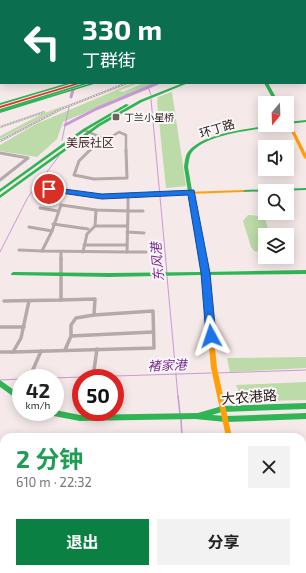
<!DOCTYPE html>
<html lang="zh">
<head>
<meta charset="utf-8">
<style>
  :root { --surface:#fff; --page:#f2f2f2; --text:#222; --muted:#767676; --accent:#0b8043 }
  body { margin:0; font-family:"Exo 2","Noto Sans SC",sans-serif; background:var(--page); color:var(--text); height:100vh; display:flex; flex-direction:column; font-size:15px; white-space:nowrap }
  * { box-sizing:border-box; margin:0 }
  p { font-size:13px; color:var(--muted) }
  .icon { flex:none; width:22px; height:22px; fill:none; stroke:currentColor; stroke-width:2; stroke-linecap:round; stroke-linejoin:round }
  .map { position:relative; flex:1; overflow:hidden }
  .panel { position:absolute; left:0px; top:433px; width:306px; height:140px; display:flex; flex-direction:column; background:var(--surface); border-radius:12px 12px 0 0; box-shadow:0 2px 10px #0003 }
  .panel>* { flex:none }
  .hud { position:absolute; left:0px; top:0px; width:306px; height:84px; box-shadow:0 2px 10px #0003; background:#0b6e4f; color:#fff; overflow:hidden }
  .needle { width:26px; rotate:199deg }
  .fabs { position:absolute; left:258px; top:96px; display:grid; gap:8px }
  .fabs a { display:grid; place-items:center; width:36px; height:36px; border-radius:0px; background:var(--surface); box-shadow:0 2px 10px #0003; font-size:20px }
  .speed { position:absolute; left:12px; top:369px; display:flex; gap:8px; font-size:20px; font-weight:700; text-align:center }
  .speed>* { display:grid; place-content:center; width:52px; height:52px; border-radius:50%; background:var(--surface); box-shadow:0 2px 10px #0003; line-height:1 }
  .speed small { font-size:10px; font-weight:400 }
  .speed .limit { border:6px solid #d22; background:#fff; color:#111 }
  .pin { position:absolute; display:grid; place-items:center; width:34px; height:34px; color:#fff; margin:-17px; border:2px solid #fff; border-radius:50%; box-shadow:0 1px 4px #0007 }
  .me { position:absolute; width:44px; margin:-22px; rotate:355deg; stroke-linejoin:round; filter:drop-shadow(0 0 3px #0008) }
  .turn { display:flex; align-items:center; gap:14px; height:84px; padding:0 16px; font-size:18px }
  .turn .icon { width:52px; height:52px; stroke-width:2.5 }
  .turn b { display:block; font-size:28px; line-height:34px }
  .round { display:grid; place-items:center; flex:none; width:42px; height:42px; border-radius:0px; background:var(--page) }
  .head { display:flex; align-items:center; justify-content:space-between; height:68px; padding:0 16px }
  h1 { font-size:24px; font-weight:700; line-height:30px; color:#1e9e55 }
  .primary-button { display:flex; gap:8px; margin-top:auto; padding:8px 16px }
  .primary-button a { flex:1; height:46px; border-radius:0px; background:var(--accent); color:#fff; font-size:16px; font-weight:700; line-height:46px; text-align:center }
  .primary-button a+a { background:var(--page); color:var(--text) }
  .map>svg:first-child { display:block }
  .green { fill:#bcdba9 }
  .lines { fill:none; stroke-linecap:round; stroke-linejoin:round }
  .stream-far1 { stroke:#cb98d6; stroke-width:1 }
  .stream { stroke:#cb98d6; stroke-width:1.5 }
  .canal-far1 { stroke:#cb98d6; stroke-width:2.5 }
  .canal { stroke:#cb98d6; stroke-width:3 }
  .street-far3 { stroke:#b4aaaa; stroke-width:2 }
  .street-far2 { stroke:#b4aaaa; stroke-width:2.5 }
  .street-far1 { stroke:#b4aaaa; stroke-width:3 }
  .street { stroke:#b4aaaa; stroke-width:3.5 }
  .fast { fill:#30b455; fill-rule:evenodd }
  .slow { fill:#ff9f0a; fill-rule:evenodd }
  .jam { fill:#e5322d; fill-rule:evenodd }
  .rail-casing { stroke:#b0a7a7; stroke-width:2 }
  .rail { stroke:#f7f7f7; stroke-width:1; stroke-dasharray:1.5; stroke-linecap:butt }
  .route { fill:#1a73e8; stroke:#114b97 }
  .poi-dot { fill:#705f5f; stroke:#f7f7f7; stroke-width:1.5 }
  .labels { text-anchor:middle; stroke-width:4; stroke-linejoin:round; paint-order:stroke }
  .far-poi-label { font-size:10px; fill:#281415; stroke:#f7f7f7; text-anchor:start }
  .street-label { font-size:12px; fill:#281415; stroke:#f7f7f7 }
  .far-quarter-label { font-size:12px; fill:#461a1d; stroke:#f7f7f7 }
  .water-label { font-size:13px; font-style:italic; fill:#7b2892; stroke:#f7f7f7 }
  .near-street-label { font-size:14px; fill:#281415; stroke:#f7f7f7 }
</style>
</head>
<body>
<div class="map">
<svg width="306" height="573" viewBox="0 0 306 573">
  <rect width="100%" height="100%" fill="#f6e9e9"/>
  <g class="green">
    <path d="M 133,83 L 138,83 L 118,91 L 123,92 L 144,83 L 155,83 L 63,122 L 57,139 L 37,157 L 0,151 L 0,145 L 36,124 Z"/>
    <path d="M 172,92 L 186,186 L 166,188 L 157,102 L 158,97 Z"/>
    <path d="M 66,105 L 0,139 L 0,136 L 42,114 Z"/>
    <path d="M 260,212 L 263,212 L 270,235 L 265,235 L 265,253 L 254,251 L 251,247 L 243,221 L 248,215 L 261,216 Z"/>
    <path d="M 306,357 L 306,368 L 230,372 L 227,358 Z"/>
    <path d="M 306,382 L 306,400 L 251,401 L 240,394 L 236,385 Z"/>
  </g>
  <g class="lines">
    <g class="stream-far1">
      <path d="M 148,87 L 151,95"/>
      <path d="M 151,99 L 167,273"/>
      <path d="M 62,140 L 69,107"/>
      <path d="M 0,252 L 28,197 L 59,156"/>
      <path d="M 167,276 L 178,397"/>
      <path d="M 217,373 L 306,370"/>
      <path d="M 52,378 L 211,373"/>
      <path d="M 0,380 L 21,379"/>
    </g>
    <g class="stream">
      <path d="M 178,396 L 180,414"/>
      <path d="M 181,419 L 182,437"/>
      <path d="M 194,569 L 194,573"/>
    </g>
    <path class="canal-far1" d="M 196,1 L 203,0"/>
    <g class="canal">
      <path d="M 71,97 L 73,90"/>
      <path d="M 65,125 L 96,109 L 158,83"/>
    </g>
    <g class="street-far3">
      <path d="M 151,0 L 158,1"/>
      <path d="M 0,2 L 1,0"/>
    </g>
    <g class="street-far2">
      <path d="M 84,130 L 107,140"/>
      <path d="M 89,151 L 119,132 L 126,135 L 126,151"/>
    </g>
    <g class="street-far1">
      <path d="M 90,150 L 79,161 L 74,175 L 94,179 L 127,178 L 126,150"/>
      <path d="M 0,153 L 28,158 L 0,180"/>
      <path d="M 128,195 L 128,211"/>
      <path d="M 61,205 L 96,210 L 128,211 L 127,252 L 42,251 L 52,231 Z"/>
      <path d="M 40,208 L 58,211"/>
      <path d="M 128,211 L 143,211"/>
      <path d="M 53,224 L 88,229"/>
      <path d="M 95,226 L 127,226"/>
      <path d="M 29,227 L 52,231"/>
      <path d="M 127,232 L 144,233"/>
      <path d="M 84,245 L 127,245"/>
      <path d="M 19,250 L 42,251"/>
      <path d="M 61,252 L 61,259"/>
      <path d="M 83,252 L 87,234 L 95,226 L 96,210"/>
      <path d="M 127,252 L 146,252"/>
    </g>
    <g class="street">
      <path d="M 4,301 L 61,300 L 61,258"/>
      <path d="M 29,301 L 21,338 L 13,352 L 154,348 L 153,311 L 94,315 L 95,299 L 61,300"/>
      <path d="M 0,327 L 24,327"/>
      <path d="M 71,336 L 153,332"/>
      <path d="M 65,350 L 71,336 L 71,325 L 76,318 L 94,315"/>
      <path d="M 0,352 L 13,352"/>
      <path d="M 94,370 L 97,349"/>
      <path d="M 32,372 L 41,351"/>
    </g>
    <g class="fast">
      <rect x="305" y="54" width="1" height="2"/>
      <path d="M 68,83 L 73,83 L 0,105 L 0,103 Z"/>
      <path d="M 85,83 L 90,83 L 39,99 L 92,83 L 97,83 L 0,113 L 0,109 Z"/>
      <path d="M 183,83 L 188,83 L 142,102 L 100,126 L 0,198 L 0,195 L 98,124 L 140,100 Z"/>
      <path d="M 264,83 L 268,83 L 279,103 L 275,103 Z"/>
      <path d="M 126,104 L 129,105 L 85,131 L 0,192 L 0,189 L 83,129 Z"/>
      <path d="M 306,120 L 306,122 L 287,124 L 287,122 Z"/>
      <path d="M 272,125 L 280,125 L 278,126 C 255,130 208,133 192,152 C 189,156 189,162 188,167 L 206,272 L 306,270 L 306,274 L 206,275 L 209,288 L 208,289 L 204,289 L 203,288 L 201,275 L 109,277 L 11,275 L 11,274 L 13,272 L 109,273 L 201,272 L 184,167 C 185,162 185,156 188,152 C 202,133 249,129 272,125 Z"/>
      <path d="M 306,188 L 306,190 L 243,192 L 241,191 L 243,190 Z"/>
      <path d="M 0,380 L 21,395 L 21,402 L 0,387 Z"/>
      <path d="M 306,403 L 306,409 L 222,412 L 212,415 L 226,416 L 306,413 L 306,419 L 226,422 L 195,419 L 80,421 L 48,415 L 46,414 L 45,412 L 55,412 L 55,410 L 80,415 L 198,413 L 222,406 Z"/>
      <path d="M 0,521 L 4,524 L 4,534 C 0,531 0,527 0,521 Z"/>
      <path d="M 0,546 L 4,549 L 4,559 L 0,556 Z"/>
      <path d="M 35,569 L 44,569 L 46,573 L 37,573 Z"/>
    </g>
    <g class="slow">
      <path d="M 289,0 L 302,0 L 297,1 L 288,1 Z"/>
      <rect x="0" y="15" width="1" height="2"/>
      <rect x="305" y="24" width="1" height="2"/>
      <rect x="305" y="28" width="1" height="2"/>
      <path d="M 1,36 L 1,38 L 0,39 L 0,37 Z"/>
      <rect x="0" y="39" width="1" height="2"/>
      <path d="M 287,119 L 289,120 L 306,154 L 306,159 L 304,158 L 287,123 Z"/>
      <path d="M 48,188 L 102,195 L 243,190 L 245,191 L 243,192 L 102,197 L 49,190 L 48,190 Z"/>
      <path d="M 206,286 L 208,287 L 209,288 L 217,368 L 232,437 L 226,437 L 211,368 L 203,288 L 204,287 Z"/>
    </g>
    <g class="jam">
      <path d="M 77,83 L 82,83 L 0,108 L 0,106 Z"/>
      <path d="M 12,569 L 21,569 L 23,573 L 14,573 Z"/>
      <path d="M 252,569 L 260,569 L 261,573 L 253,573 Z"/>
    </g>
    <g class="rail-casing">
      <g id="rail">
        <path d="M 0,127 L 44,112"/>
        <path d="M 0,141 L 61,109 L 127,83"/>
      </g>
    </g>
    <use href="#rail" class="rail"/>
  </g>
  <path class="route" d="M 49,187 L 102,194 L 194,190 L 210,273 L 216,336 L 215,340 L 208,340 L 206,336 L 201,273 L 188,195 L 102,199 L 47,191 L 45,189 Z"/>
  <rect class="poi-dot" x="112" y="113" width="8" height="8" rx="2"/>
  <g class="labels">
    <g class="far-poi-label">
      <text x="124" y="121">丁兰小星桥</text>
    </g>
    <g class="street-label">
      <text transform="translate(217 129) rotate(-17)" y="4">环丁路</text>
    </g>
    <g class="far-quarter-label">
      <text x="90" y="147">美辰社区</text>
    </g>
    <g class="water-label">
      <text transform="translate(157 262) rotate(-95)" y="5">东风港</text>
      <text transform="translate(167 365) rotate(-2)" y="5">褚家港</text>
    </g>
    <g class="near-street-label">
      <text transform="translate(249 397) rotate(-4)" y="5">大农港路</text>
    </g>
  </g>
</svg>
<div class="fabs">
<a><svg class="needle" viewBox="-14 -14 28 28"><path d="M0-13l5 13h-10z" fill="#e53935"/><path d="M0 13l5-13h-10z" fill="#767676"/></svg></a>
<a><svg class="icon" aria-label="sound" viewBox="0 0 24 24"><path d="M4 9h4l5-4v14l-5-4H4zM17 9q2 3 0 6"/></svg></a>
<a><svg class="icon" aria-label="search" viewBox="0 0 24 24"><circle cx="10" cy="10" r="6"/><path d="M15 15l6 6"/></svg></a>
<a><svg class="icon" aria-label="layers" viewBox="0 0 24 24"><path d="M12 4l9 5-9 5-9-5zM3 14l9 5 9-5"/></svg></a>
</div>
<div class="speed"><div>42<small>km/h</small></div><div class="limit">50</div></div>
<div class="pin" style="left:49px;top:189px;background:#d93025"><svg class="icon" aria-label="arrive" viewBox="0 0 24 24"><path d="M6 21V4h12l-3 4 3 4H6"/></svg></div>
<svg class="me" style="left:211px;top:336px" viewBox="-20 -20 40 40"><path d="M0-17L14 15 0 8-14 15z" fill="#1a73e8" stroke="#fff" stroke-width="4"/></svg>
<div class="hud">
<div class="turn"><svg class="icon" aria-label="left" viewBox="0 0 24 24"><path d="M17 20v-9H6M10 6l-5 5 5 5"/></svg><div><b>330 m</b>丁群街</div></div>
</div>
<section class="panel">
<div class="head"><div><h1>2 分钟</h1><p>610 m · 22:32</p></div><a class="round"><svg class="icon" aria-label="close" viewBox="0 0 24 24"><path d="M6 6l12 12M18 6L6 18"/></svg></a></div>
<div class="primary-button"><a>退出</a><a>分享</a></div>
</section>
</div>
</body>
</html>
